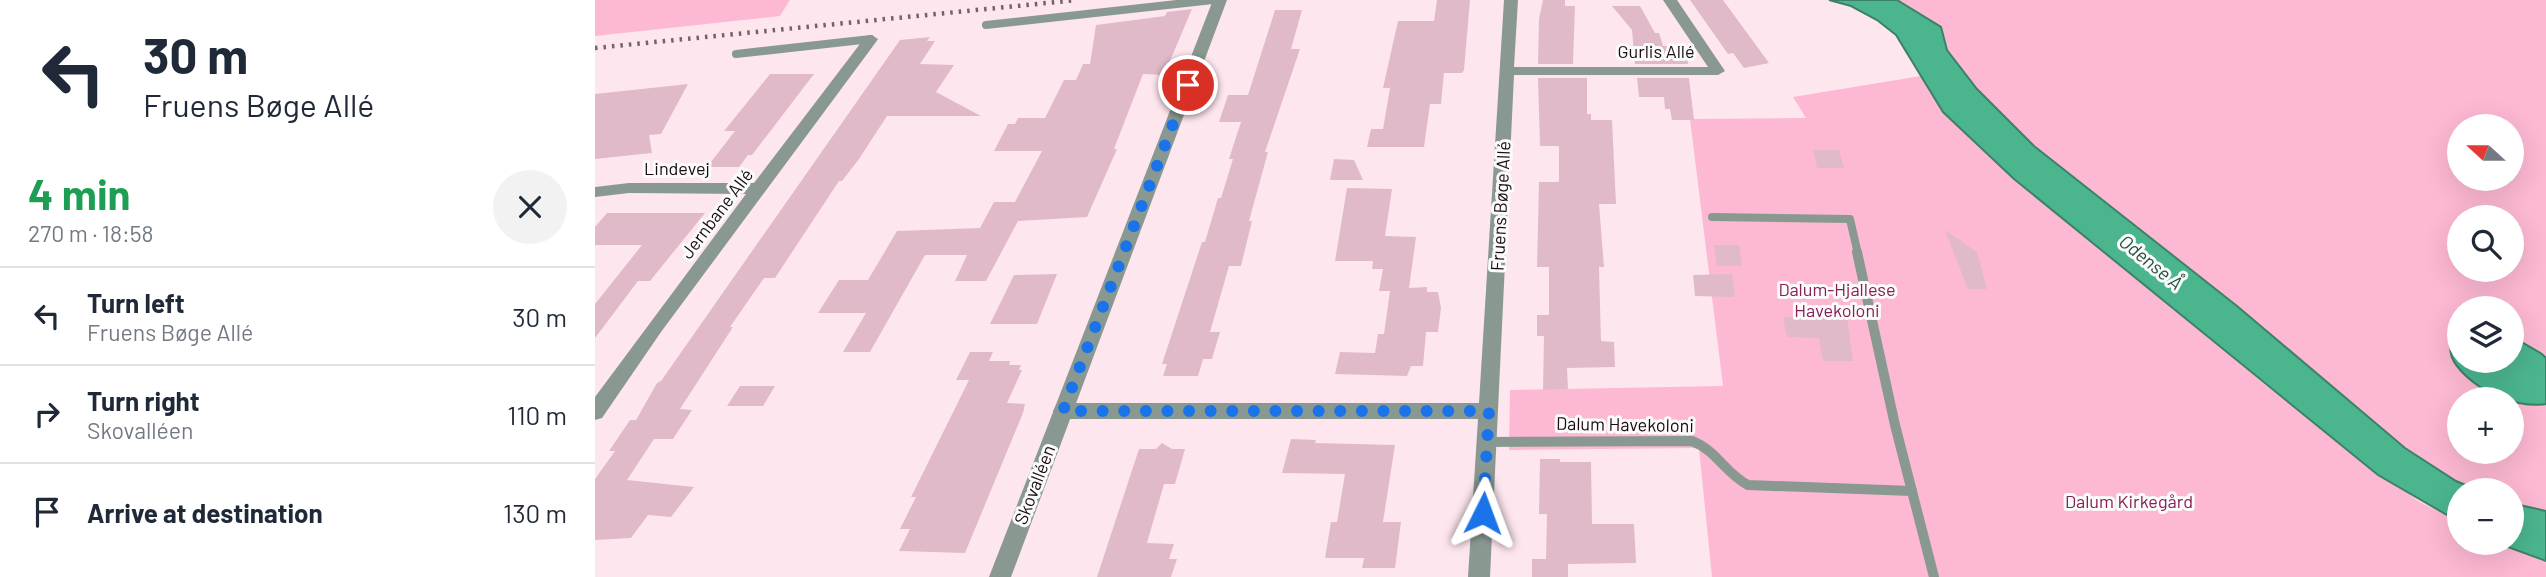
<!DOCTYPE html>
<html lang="en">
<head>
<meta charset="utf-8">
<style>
  :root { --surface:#fff; --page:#f2f2f3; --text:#1f2937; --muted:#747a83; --line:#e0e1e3 }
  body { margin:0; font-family:Barlow,sans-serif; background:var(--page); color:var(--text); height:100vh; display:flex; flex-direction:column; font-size:26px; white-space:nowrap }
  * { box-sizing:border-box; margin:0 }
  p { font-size:23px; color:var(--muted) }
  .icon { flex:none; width:38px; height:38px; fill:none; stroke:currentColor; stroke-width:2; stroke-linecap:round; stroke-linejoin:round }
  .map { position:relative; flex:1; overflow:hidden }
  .details { display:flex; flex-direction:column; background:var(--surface); width:595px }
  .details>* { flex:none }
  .hud { background:#fff; color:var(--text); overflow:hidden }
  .needle { width:46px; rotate:291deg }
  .controls { position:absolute; left:1852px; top:114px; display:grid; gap:14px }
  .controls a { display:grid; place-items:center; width:77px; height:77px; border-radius:50%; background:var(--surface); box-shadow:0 7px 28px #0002; font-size:35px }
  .pin { position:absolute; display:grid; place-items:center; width:60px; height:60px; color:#fff; margin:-30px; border:4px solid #fff; border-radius:50%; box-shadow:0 2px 7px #0007 }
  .me { position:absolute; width:77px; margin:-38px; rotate:3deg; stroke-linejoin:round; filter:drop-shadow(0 0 5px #0008) }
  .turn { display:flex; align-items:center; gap:24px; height:147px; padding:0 28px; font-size:32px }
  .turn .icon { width:91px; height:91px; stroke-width:2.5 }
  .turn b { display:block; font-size:49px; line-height:60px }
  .round { display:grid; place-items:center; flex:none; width:74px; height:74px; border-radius:37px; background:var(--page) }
  .head { display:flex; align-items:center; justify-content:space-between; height:119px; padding:0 28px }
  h1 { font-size:42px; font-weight:700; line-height:52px; color:#1e9e55 }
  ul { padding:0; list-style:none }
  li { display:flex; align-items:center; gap:21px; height:98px; padding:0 28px; border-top:2px solid var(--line) }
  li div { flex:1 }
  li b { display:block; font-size:26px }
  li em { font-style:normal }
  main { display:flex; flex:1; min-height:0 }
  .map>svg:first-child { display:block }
  .green { fill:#fdb8d3; fill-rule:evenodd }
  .water { fill:#4bb58e; stroke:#3c8268; stroke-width:2 }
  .building { fill:#e1bac9 }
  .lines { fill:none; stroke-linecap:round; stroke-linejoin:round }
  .service-far1 { stroke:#899991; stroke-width:8 }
  .service { stroke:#899991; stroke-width:10 }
  .minor { fill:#899991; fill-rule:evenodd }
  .tertiary { fill:#899991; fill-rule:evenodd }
  .rail { stroke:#736269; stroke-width:4.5; stroke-dasharray:2.5 6; stroke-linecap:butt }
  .route { stroke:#1a73e8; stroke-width:12; stroke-dasharray:0 21.6 }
  .labels { text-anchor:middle; stroke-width:6; stroke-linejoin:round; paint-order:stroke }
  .street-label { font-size:18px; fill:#190c11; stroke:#fbfbfb }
  .park-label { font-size:18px; fill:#851f54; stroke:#fbfbfb }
  .water-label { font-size:19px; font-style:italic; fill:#255240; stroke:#fbfbfb }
</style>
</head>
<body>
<main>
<section class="details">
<div class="hud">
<div class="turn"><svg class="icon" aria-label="left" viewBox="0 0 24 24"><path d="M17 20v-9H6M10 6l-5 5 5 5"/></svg><div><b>30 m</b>Fruens Bøge Allé</div></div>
</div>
<div class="head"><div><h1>4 min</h1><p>270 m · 18:58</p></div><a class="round"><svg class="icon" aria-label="close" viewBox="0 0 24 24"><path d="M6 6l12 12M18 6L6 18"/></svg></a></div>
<ul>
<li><svg class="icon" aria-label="left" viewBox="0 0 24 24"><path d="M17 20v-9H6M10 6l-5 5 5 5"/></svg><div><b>Turn left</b><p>Fruens Bøge Allé</p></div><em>30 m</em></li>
<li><svg class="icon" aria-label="right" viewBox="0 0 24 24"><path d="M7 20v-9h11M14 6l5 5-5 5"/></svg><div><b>Turn right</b><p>Skovalléen</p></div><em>110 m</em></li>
<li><svg class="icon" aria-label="arrive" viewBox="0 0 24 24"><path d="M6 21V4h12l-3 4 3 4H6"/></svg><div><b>Arrive at destination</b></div><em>130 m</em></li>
</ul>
</section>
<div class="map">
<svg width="1951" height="577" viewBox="0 0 1951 577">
  <rect width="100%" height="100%" fill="#fee6ef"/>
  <g class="green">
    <path d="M 0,0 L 195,0 L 185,16 L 0,36 Z"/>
    <path d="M 1302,0 L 1951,0 L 1951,511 L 1916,503 L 1916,490 L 1883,490 L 1861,481 L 1810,448 L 1642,306 L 1439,146 L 1382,89 L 1352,50 L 1346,27 ZM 1864,126 L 1916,126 L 1916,178 L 1864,178 ZM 1864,217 L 1916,217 L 1916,270 L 1864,270 ZM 1864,308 L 1916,308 L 1916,360 L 1864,360 ZM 1864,399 L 1916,399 L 1916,452 L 1864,452 Z"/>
    <path d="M 1326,76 L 1335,93 L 1419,179 L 1668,383 L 1823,501 L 1864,522 L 1864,542 L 1902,543 L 1951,561 L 1951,577 L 1117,577 L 1104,448 L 914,450 L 915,390 L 1128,386 L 1095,119 L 1211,118 L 1198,97 Z"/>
  </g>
  <g class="water">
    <path d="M 1234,0 L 1302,0 L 1346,27 L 1352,50 L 1382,89 L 1439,146 L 1642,306 L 1810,448 L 1861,481 L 1883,490 L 1864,490 L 1864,522 L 1783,475 L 1419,179 L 1348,112 L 1301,35 L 1282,20 L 1256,6 Z"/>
    <path d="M 1864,334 L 1864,360 L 1916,360 L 1916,336 L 1947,354 L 1951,358 L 1951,404 C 1935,407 1917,402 1903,397 C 1884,389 1836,356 1864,334 Z"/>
    <path d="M 1916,503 L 1951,511 L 1951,561 L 1902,543 L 1916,542 Z"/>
  </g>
  <g class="building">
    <path d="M 842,0 L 875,0 L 869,70 L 867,73 L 849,73 L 846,104 L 835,104 L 829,147 L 772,147 L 776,129 L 788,129 L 795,88 L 788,88 L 803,21 L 839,21 Z"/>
    <path d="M 948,0 L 970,0 L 970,6 L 980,6 L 978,64 L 943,64 L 944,19 Z"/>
    <path d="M 1095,0 L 1128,0 L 1174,63 L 1149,68 L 1138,53 L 1133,54 Z"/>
    <path d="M 1017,6 L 1045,6 L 1060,33 L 1064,33 L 1068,46 L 1073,46 L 1074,57 L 1092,57 L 1093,64 L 1040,64 L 1037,30 Z"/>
    <path d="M 597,9 L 569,75 L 548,74 L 519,149 L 522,149 L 492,217 L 423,221 L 391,281 L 360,281 L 372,255 L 330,255 L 275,352 L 248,352 L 271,313 L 223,313 L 244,280 L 273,280 L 302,231 L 385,228 L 399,202 L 420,202 L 447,151 L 399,151 L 413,124 L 420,124 L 423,118 L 450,118 L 469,80 L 481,80 L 488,64 L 495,64 L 501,25 L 570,16 L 572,12 Z"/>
    <path d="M 680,10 L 707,10 L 696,49 L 705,49 L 670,152 L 673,152 L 654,221 L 657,221 L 646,266 L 634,266 L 615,332 L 625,332 L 617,359 L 608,359 L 603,376 L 568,376 L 572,364 L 567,364 L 607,242 L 610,242 L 623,198 L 626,198 L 638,159 L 634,159 L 646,122 L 624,122 L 633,95 L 653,95 Z"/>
    <path d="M 335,37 L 332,41 L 340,41 L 325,64 L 359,65 L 341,92 L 386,116 L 292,116 L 264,159 L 247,181 L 244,181 L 180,278 L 169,278 L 135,327 L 138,327 L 85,409 L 97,410 L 78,439 L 59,439 L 32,480 L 99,487 L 76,517 L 53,515 L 36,538 L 0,540 L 0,479 L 20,451 L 14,451 L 35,420 L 41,420 L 62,383 L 66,381 L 305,40 Z"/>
    <path d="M 175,74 L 219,74 L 157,155 L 153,155 L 144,167 L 112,167 L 140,131 L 129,131 Z"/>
    <path d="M 943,78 L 992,78 L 992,114 L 996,114 L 996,120 L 1017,120 L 1021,204 L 1004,204 L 1009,267 L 1004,267 L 1006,341 L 1019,342 L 1020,367 L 972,368 L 973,389 L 948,390 L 949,336 L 942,336 L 942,315 L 954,315 L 954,267 L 942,267 L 944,182 L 964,182 L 964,146 L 945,146 Z"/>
    <path d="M 1042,78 L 1094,78 L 1099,120 L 1077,120 L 1075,109 L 1070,109 L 1069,97 L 1044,97 Z"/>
    <path d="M 93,84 L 66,134 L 54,135 L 57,153 L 0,159 L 0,94 Z"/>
    <path d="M 1218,150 L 1244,150 L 1249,168 L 1222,168 Z"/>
    <path d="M 739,159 L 759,160 L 768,180 L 735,180 Z"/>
    <path d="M 752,188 L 797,189 L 790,236 L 821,237 L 814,288 L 832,287 L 832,292 L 843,292 L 846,308 L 843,332 L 831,332 L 828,366 L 816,366 L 812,376 L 740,374 L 745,352 L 780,353 L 783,334 L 789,334 L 795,291 L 784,291 L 788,269 L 777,269 L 778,261 L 740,261 Z"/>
    <path d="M 12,213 L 110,213 L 55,281 L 43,281 L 0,338 L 0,304 L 47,245 L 0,245 L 0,227 Z"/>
    <path d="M 1350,230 L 1382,252 L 1392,289 L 1373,289 Z"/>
    <path d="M 1119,245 L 1144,245 L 1147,266 L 1122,266 Z"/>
    <path d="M 462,274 L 442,324 L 395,324 L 419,275 Z"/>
    <path d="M 1137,274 L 1140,294 L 1138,297 L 1100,296 L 1098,275 Z"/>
    <path d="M 1188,317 L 1252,318 L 1258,361 L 1228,361 L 1224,338 L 1192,337 Z"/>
    <path d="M 375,352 L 398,352 L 394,361 L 415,361 L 414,365 L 426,365 L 424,370 L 427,370 L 412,403 L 430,404 L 428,413 L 370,553 L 304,551 L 315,529 L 305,529 L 321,497 L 316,497 L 374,380 L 361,380 Z"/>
    <path d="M 145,386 L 180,386 L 168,406 L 132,406 Z"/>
    <path d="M 696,439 L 721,440 L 720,443 L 800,445 L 788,522 L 806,522 L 800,568 L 767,568 L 769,558 L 730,558 L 736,522 L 742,522 L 750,474 L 687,473 Z"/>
    <path d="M 567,443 L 577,449 L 590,449 L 580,484 L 569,484 L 552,543 L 579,544 L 574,559 L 582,559 L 576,577 L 502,577 L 544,449 L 561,449 Z"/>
    <path d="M 945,459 L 965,459 L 965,462 L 996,462 L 997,524 L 1039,524 L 1041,563 L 973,564 L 973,577 L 937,577 L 937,559 L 951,559 L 952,514 L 944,514 Z"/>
  </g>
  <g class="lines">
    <g class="service-far1">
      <path d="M 391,25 L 618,0"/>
      <path d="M 141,54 L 276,39"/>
      <path d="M 1117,217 L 1255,219 L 1263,254"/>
    </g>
    <g class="service">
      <path d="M 1262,252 L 1300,425 L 1339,577"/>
      <path d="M 892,442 L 1097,441 C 1121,450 1131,474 1153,485 L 1317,491"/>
    </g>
    <g class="minor">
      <path d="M 909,0 L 923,0 L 919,67 L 1113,67 L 1068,0 L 1082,0 L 1130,71 L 1123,75 L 919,75 L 895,577 L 873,577 L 883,419 L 468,419 L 461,417 L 458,411 L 461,405 L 468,403 L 884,403 Z"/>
      <path d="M 276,35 L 283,39 L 281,42 L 66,332 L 7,418 L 0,420 L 0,397 L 151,194 L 34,193 L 0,197 L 0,187 L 34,183 L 159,183 L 271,36 Z"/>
    </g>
    <path class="tertiary" d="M 618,0 L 632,0 L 416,577 L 394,577 Z"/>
    <path class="rail" d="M 0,48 L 482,0"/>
  </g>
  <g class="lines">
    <path class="route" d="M 593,85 L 468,411 L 894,411 L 888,513"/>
  </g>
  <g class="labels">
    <g class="street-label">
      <text x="1061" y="58">Gurlis Allé</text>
      <text x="82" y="175">Lindevej</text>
      <text transform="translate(906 206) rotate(-87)" y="6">Fruens Bøge Allé</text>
      <text transform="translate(122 214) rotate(-53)" y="6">Jernbane Allé</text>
      <text transform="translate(1030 425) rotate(1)" y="6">Dalum Havekoloni</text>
      <text transform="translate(440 485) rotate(-69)" y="6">Skovalléen</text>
    </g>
    <g class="park-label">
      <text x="1242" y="296">Dalum-Hjallese<tspan x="1242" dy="21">Havekoloni</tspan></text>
      <text x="1534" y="508">Dalum Kirkegård</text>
    </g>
    <g class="water-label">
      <text transform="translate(1556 262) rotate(39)" y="7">Odense Å</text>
    </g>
  </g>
</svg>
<div class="controls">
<a><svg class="needle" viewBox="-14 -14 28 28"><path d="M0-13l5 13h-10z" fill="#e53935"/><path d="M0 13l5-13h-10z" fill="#747a83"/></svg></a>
<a><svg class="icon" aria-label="search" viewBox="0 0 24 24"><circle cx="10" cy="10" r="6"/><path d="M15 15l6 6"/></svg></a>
<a><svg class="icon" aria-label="layers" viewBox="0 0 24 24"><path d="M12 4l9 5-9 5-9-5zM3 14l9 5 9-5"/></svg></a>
<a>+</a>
<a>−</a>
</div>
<div class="pin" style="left:593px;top:85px;background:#d93025"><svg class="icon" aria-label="arrive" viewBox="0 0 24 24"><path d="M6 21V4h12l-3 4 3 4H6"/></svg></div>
<svg class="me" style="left:888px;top:513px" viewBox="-20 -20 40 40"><path d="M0-17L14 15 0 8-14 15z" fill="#1a73e8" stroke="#fff" stroke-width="4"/></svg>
</div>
</main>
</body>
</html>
